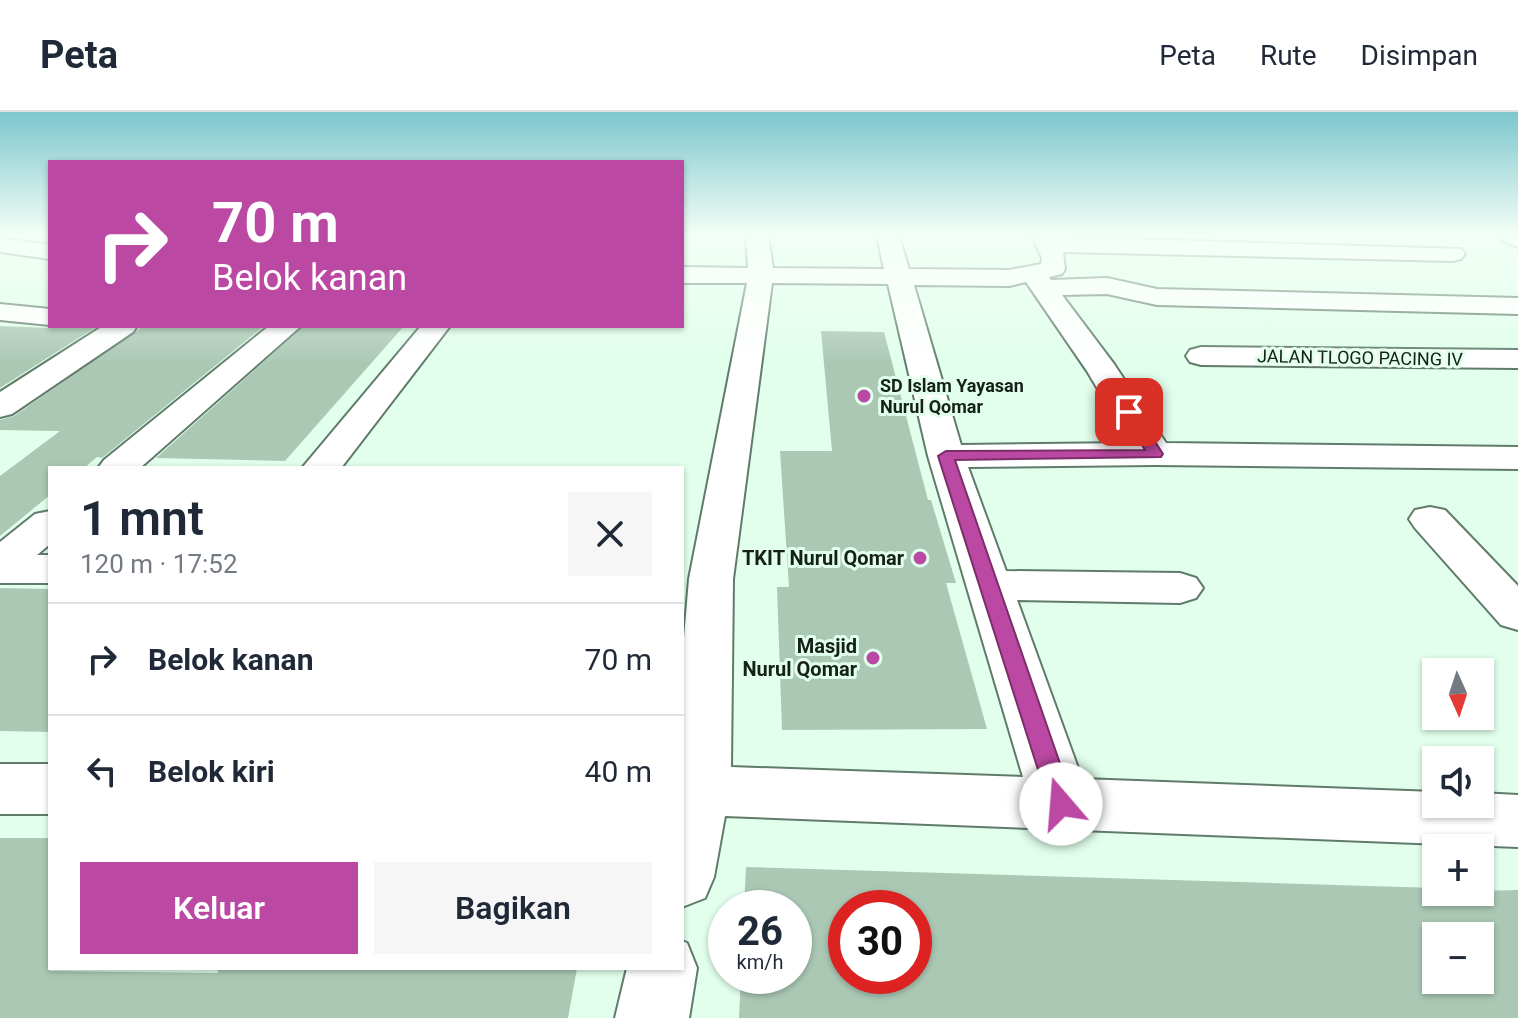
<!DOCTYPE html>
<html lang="id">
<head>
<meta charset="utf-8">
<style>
  :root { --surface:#fff; --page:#f6f6f7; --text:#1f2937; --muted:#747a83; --line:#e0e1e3; --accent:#bb48a2 }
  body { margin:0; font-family:Roboto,sans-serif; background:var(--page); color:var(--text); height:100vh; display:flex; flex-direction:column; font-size:30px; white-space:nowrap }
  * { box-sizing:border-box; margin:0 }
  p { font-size:26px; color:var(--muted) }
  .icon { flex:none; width:44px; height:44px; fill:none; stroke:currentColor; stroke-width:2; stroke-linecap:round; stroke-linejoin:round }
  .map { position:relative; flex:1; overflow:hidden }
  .details { position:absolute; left:48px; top:354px; width:636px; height:504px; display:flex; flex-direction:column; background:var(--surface); border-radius:0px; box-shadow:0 2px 6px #0004 }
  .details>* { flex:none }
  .top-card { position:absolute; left:48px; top:48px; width:636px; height:168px; border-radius:0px; box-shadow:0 2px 6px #0004; background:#bb48a2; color:#fff; overflow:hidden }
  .needle { width:52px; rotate:177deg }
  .fabs { position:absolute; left:1422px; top:546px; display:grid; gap:16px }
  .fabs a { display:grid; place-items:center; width:72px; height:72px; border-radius:0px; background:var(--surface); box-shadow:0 2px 6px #0004; font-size:40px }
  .speed { position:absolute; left:708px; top:778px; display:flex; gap:16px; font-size:40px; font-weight:700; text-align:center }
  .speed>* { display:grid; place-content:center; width:104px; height:104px; border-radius:50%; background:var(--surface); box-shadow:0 2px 6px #0004; line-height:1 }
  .speed small { font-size:20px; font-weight:400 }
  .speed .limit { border:12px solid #d22; background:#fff; color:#111 }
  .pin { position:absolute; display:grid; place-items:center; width:68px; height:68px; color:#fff; margin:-34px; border-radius:16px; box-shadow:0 4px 12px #0006 }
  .me { position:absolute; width:88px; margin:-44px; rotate:342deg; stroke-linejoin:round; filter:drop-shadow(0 0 6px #0008) }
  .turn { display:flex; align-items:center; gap:28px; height:168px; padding:0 32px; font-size:36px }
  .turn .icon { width:104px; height:104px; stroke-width:2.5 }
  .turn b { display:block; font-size:56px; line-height:68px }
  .round { display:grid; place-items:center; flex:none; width:84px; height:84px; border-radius:0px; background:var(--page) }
  .overview { display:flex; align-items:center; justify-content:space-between; height:136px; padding:0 32px }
  h1 { font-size:48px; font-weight:600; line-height:60px }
  .button { display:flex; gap:16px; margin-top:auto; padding:16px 32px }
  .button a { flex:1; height:92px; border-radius:0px; background:var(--accent); color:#fff; font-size:32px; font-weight:600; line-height:92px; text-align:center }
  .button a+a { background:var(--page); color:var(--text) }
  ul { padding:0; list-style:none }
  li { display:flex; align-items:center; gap:24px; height:112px; padding:0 32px; border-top:2px solid var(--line) }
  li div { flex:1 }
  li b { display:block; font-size:30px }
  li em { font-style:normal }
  header { display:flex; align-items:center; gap:48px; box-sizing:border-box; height:112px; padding:0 40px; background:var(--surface); border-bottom:2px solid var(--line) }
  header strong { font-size:38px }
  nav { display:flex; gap:44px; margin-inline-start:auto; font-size:28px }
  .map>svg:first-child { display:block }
  .building { fill:#abc8b5; fill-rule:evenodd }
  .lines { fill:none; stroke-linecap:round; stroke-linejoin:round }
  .minor-casing { stroke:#617b6a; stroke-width:4 }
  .minor { fill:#fff; fill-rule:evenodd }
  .route { fill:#bb48a2; stroke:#7a2f69; stroke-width:2 }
  .poi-dot { fill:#bb48a2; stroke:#e1ffec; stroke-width:3 }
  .labels { text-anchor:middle; stroke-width:6; stroke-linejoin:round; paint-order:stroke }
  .far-street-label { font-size:18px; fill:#152019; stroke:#e1ffec }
  .far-poi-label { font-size:18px; font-weight:bold; fill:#152019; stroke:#e1ffec; text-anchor:start }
  .poi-label { font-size:20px; font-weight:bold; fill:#152019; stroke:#e1ffec; text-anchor:end }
</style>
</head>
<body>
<header>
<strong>Peta</strong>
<nav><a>Peta</a><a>Rute</a><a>Disimpan</a></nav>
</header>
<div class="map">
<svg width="1518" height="906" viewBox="0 0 1518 906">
  <rect width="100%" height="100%" fill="#e1ffec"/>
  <g class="building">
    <path d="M 0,214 L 50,216 L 96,215 L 0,276 Z"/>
    <path d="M 144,214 L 264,214 L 102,346 L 97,345 L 84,356 L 50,356 L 50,383 L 0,424 L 0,364 L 60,319 L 0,318 L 0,308 L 14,304 Z"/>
    <path d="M 304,214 L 404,214 L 285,349 L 156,346 Z"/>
    <path d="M 821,219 L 884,220 L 928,388 L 931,388 L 956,471 L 946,471 L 987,617 L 782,618 L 777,475 L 789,475 L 780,339 L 832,339 Z"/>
    <path d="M 0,476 L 50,477 L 50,620 L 0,619 Z"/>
    <path d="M 0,726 L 50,726 L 50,859 L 218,861 L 218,856 L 577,856 L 568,906 L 0,906 Z"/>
    <path d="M 746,755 L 1436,776 L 1436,780 L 1518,778 L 1518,906 L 739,906 L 741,864 L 794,864 L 794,796 L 744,796 ZM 846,796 L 914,796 L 914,864 L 846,864 ZM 1436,824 L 1480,824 L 1480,868 L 1436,868 Z"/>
  </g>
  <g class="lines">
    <g class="minor-casing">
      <g id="minor">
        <path d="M 746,124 L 768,124 L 773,156 L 884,157 L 877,124 L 899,124 L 909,157 L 1009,158 L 1041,152 L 1042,146 L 1032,124 L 1461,137 L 1465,142 L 1461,147 L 1453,149 L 1063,140 L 1065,157 L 1062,162 L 1049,165 L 1051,168 L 1107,166 L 1157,177 L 1518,186 L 1518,202 L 1157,193 L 1107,182 L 1062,183 L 1114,252 L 1166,331 L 1518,335 L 1518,357 L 1155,353 L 968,355 L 1006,459 L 1180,461 L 1196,466 L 1203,476 L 1196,486 L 1180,491 L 1017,488 L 1082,667 L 1436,680 L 1436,692 L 1480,692 L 1480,681 L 1518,683 L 1518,735 L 725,704 L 714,765 L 705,786 L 682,795 L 682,549 L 689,467 L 747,171 L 682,171 L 682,155 L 748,156 ZM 1026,170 L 1087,259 L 1130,331 L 961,333 L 914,173 L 1009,174 ZM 772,171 L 888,172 L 928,344 L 1023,665 L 731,655 L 733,467 Z"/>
        <path d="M 1499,124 L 1518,124 L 1518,135 L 1502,129 Z"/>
        <path d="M 0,126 L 50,133 L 50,147 L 0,140 Z"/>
        <path d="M 0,192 L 50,197 L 50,213 L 0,208 Z"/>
        <path d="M 103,214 L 137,214 L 133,220 L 12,302 L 0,305 L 0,280 Z"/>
        <path d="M 269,214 L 301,214 L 140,356 L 98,356 L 104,348 Z"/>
        <path d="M 421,214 L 450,214 L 341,356 L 302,356 Z"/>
        <path d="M 1201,235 L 1518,238 L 1518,256 L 1201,253 L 1190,250 L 1186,244 L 1190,238 Z"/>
        <path d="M 1430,395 L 1445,398 L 1518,474 L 1518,518 L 1501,513 L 1415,416 L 1409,407 L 1415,398 Z"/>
        <path d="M 50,399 L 50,432 L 37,443 L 50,443 L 50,471 L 0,471 L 0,430 L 35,402 Z"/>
        <rect x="0" y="652" width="50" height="50"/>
        <path d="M 682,829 L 687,831 L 697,856 L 689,906 L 615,906 L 627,856 L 682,856 Z"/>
      </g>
    </g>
    <use href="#minor" class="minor"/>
  </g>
  <linearGradient id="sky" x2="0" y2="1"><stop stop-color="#7ec6ce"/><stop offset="0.49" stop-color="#f2fff6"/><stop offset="1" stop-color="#f2fff6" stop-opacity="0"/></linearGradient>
  <rect width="1518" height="251" fill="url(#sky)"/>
  <path class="route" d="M 1129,296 L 1136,300 L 1163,342 L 1161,345 L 955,348 L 1074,692 L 1070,699 L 1061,702 L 1052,699 L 1049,692 L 938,344 L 946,339 L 1145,338 L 1122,300 Z"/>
  <g class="poi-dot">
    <circle cx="864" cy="284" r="8"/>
    <circle cx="920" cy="446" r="8"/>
    <circle cx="873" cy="546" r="8"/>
  </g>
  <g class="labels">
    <g class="far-street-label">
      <text transform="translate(1360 246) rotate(1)" y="6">JALAN TLOGO PACING IV</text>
    </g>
    <g class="far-poi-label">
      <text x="880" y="280">SD Islam Yayasan<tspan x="880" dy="21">Nurul Qomar</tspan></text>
    </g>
    <g class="poi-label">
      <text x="904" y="453">TKIT Nurul Qomar</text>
      <text x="857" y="541">Masjid<tspan x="857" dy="23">Nurul Qomar</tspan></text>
    </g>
  </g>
</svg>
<div class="fabs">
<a><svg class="needle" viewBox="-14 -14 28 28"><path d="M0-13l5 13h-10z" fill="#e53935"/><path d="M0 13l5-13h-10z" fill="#747a83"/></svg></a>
<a><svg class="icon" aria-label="sound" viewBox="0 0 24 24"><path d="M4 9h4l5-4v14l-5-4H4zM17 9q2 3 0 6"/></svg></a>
<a>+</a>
<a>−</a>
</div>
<div class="speed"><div>26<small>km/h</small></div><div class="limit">30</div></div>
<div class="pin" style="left:1129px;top:300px;background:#d93025"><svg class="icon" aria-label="arrive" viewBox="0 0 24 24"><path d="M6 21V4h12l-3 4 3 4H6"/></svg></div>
<svg class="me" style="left:1061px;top:692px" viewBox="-20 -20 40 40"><circle r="19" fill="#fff"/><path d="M0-13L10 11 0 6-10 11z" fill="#bb48a2"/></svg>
<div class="top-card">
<div class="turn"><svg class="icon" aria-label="right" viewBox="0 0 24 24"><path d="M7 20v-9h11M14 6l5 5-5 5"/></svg><div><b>70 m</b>Belok kanan</div></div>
</div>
<section class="details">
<div class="overview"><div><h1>1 mnt</h1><p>120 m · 17:52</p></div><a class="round"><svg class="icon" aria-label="close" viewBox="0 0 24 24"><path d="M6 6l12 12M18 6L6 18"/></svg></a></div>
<ul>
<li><svg class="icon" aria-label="right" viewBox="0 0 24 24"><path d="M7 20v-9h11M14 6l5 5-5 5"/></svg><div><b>Belok kanan</b></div><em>70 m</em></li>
<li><svg class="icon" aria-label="left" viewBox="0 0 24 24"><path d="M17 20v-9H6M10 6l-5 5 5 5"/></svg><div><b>Belok kiri</b></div><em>40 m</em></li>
</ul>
<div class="button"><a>Keluar</a><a>Bagikan</a></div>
</section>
</div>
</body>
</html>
